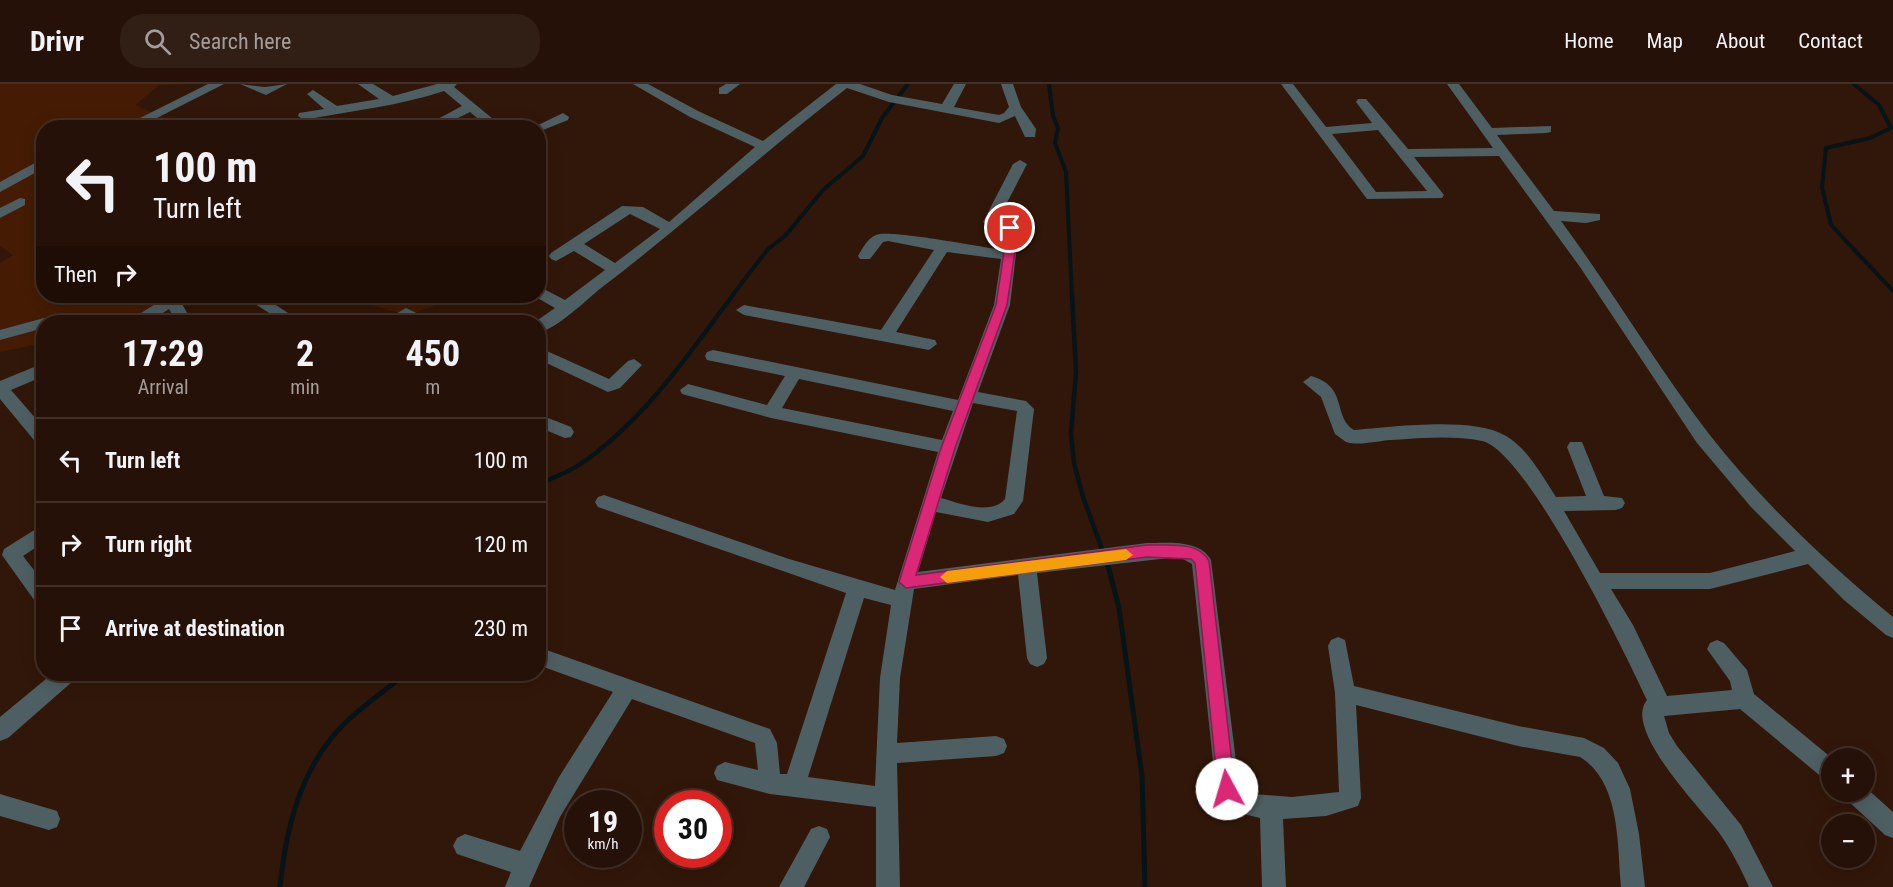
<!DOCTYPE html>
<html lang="en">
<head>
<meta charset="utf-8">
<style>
  :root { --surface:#251107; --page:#311f15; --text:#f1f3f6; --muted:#a39d9b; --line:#423128 }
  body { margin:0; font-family:"Roboto Condensed",sans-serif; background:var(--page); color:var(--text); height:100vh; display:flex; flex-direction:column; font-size:22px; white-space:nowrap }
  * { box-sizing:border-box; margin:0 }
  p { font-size:20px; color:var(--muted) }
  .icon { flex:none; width:33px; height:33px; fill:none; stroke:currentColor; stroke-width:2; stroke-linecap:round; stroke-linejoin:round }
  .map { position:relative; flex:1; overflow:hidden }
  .panel { position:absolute; left:36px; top:231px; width:510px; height:366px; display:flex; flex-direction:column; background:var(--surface); border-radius:24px; box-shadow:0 3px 15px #0003,0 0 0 2px var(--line) }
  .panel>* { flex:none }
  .hud { position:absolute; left:36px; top:36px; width:510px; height:183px; border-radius:24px; box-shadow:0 3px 15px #0003,0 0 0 2px var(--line); background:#251107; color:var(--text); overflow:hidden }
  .controls { position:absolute; left:1821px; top:664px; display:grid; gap:12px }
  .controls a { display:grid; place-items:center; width:54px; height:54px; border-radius:50%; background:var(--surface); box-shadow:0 3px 15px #0003,0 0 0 2px var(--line); font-size:30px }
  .speed { position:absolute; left:564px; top:706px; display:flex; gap:12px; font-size:30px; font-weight:700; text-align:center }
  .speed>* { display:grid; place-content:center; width:78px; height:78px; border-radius:50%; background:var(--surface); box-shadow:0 3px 15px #0003,0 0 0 2px var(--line); line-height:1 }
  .speed small { font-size:15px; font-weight:400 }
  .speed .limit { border:9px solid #d22; background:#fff; color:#111 }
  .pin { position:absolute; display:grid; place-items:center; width:51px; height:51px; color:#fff; margin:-26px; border:3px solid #fff; border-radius:50%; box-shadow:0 2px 6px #0007 }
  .me { position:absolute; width:66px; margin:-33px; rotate:354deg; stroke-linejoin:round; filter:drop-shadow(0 0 4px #0008) }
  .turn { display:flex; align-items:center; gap:21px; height:126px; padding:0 18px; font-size:27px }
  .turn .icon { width:78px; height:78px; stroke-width:2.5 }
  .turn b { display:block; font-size:42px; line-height:51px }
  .then { display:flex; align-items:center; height:57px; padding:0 18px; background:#0003; gap:12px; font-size:22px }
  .eta { display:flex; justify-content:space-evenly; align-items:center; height:102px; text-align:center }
  .eta b { font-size:36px; font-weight:700; line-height:42px }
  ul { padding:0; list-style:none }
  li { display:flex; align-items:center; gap:18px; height:84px; padding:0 18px; border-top:2px solid var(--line) }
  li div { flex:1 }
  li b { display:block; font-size:22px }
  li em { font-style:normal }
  header { display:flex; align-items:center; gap:36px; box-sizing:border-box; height:84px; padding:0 30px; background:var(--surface); border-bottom:2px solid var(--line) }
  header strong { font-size:28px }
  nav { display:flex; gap:33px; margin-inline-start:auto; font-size:21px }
  .search { width:420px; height:54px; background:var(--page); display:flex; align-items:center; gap:15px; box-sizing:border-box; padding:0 21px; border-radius:24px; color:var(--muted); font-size:22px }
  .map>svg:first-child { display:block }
  .green { fill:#451c03 }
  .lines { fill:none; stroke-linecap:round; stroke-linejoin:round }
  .stream-far2 { stroke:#061417; stroke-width:4 }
  .stream-far1 { stroke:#061417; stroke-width:4.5 }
  .stream { stroke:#061417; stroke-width:5 }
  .minor { fill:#4e5f63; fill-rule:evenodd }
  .route { fill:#db2777; stroke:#8e194d; stroke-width:1.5 }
  .slow { fill:#f59e0b }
</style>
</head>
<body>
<header>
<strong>Drivr</strong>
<div class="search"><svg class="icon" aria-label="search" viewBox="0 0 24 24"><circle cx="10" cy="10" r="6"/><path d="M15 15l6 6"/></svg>Search here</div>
<nav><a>Home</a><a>Map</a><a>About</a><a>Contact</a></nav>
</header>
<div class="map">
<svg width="1893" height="803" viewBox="0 0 1893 803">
  <rect width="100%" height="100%" fill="#311709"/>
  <g class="green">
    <path d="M 0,0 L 190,0 L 159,1 L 135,21 L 186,43 L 44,44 L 44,212 L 152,212 L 155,230 L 136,238 L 44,238 L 43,259 L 0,268 L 0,179 L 13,171 L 0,162 Z"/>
    <path d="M 369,212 L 453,212 L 453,215 L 408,231 L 364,219 Z"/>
  </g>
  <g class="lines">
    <g class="stream-far2">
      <path d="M 1049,0 L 1053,32 L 1058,44 L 1055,59 L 1066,88 L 1072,212"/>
      <path d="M 1854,0 L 1879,21 L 1891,44 L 1870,54 L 1826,64 L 1822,103 L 1831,141 L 1893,207"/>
      <path d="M 732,212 L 768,165 L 785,152 L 823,106 L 863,72 L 882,34 L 908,0"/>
    </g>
    <g class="stream-far1">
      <path d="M 1072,211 L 1076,288 L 1071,350 L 1074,379 L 1083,413 L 1106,476"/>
      <path d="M 538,401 C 551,394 567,389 579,381 C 643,338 688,271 733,211"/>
    </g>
    <g class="stream">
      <path d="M 1106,474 L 1119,524 L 1142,692 L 1145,803"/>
      <path d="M 280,803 C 286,743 301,683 344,640 C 363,621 385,607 405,590"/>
    </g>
    <g class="minor">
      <path d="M 208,0 L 224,0 L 137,44 L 120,44 Z"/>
      <path d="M 240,0 L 265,3 L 287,0 L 266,11 Z"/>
      <path d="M 358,0 L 373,0 L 393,12 L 437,0 L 457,0 L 454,3 L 504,44 L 489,44 L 470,28 L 438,44 L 421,44 L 462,22 L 444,7 C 399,22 350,27 304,36 L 298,32 L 299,29 L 324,25 L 307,10 L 313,6 L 337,22 L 379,15 Z"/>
      <path d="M 633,0 L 648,0 L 698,27 L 763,57 L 836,0 L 860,0 L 892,11 L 942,20 L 954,0 L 966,0 L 954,23 L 999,31 L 1004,29 L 1009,23 L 1001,0 L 1013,0 L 1021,23 L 1036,45 L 1035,53 L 1025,53 L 1015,32 L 999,39 L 889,18 L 847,4 C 763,69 685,140 601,204 C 585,217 558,244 538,249 L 538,238 L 535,238 L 555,224 L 534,212 L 538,212 L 538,202 L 565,216 L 605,186 L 574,167 L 556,177 L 551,175 L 549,172 L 551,169 L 622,122 L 643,123 L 669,138 L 755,63 L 690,33 ZM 630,130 L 660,145 L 615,179 L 584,160 Z"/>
      <path d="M 726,0 L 740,0 L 727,10 L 719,10 L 719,4 Z"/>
      <path d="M 1281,0 L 1293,0 L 1326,43 L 1372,39 L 1356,18 L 1358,15 L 1366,15 L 1408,65 L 1493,64 L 1447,0 L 1459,0 L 1492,44 L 1551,42 L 1551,48 L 1546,49 L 1497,51 L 1554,127 L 1600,130 L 1600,136 L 1586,139 L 1561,137 C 1612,206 1656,281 1709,350 C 1762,418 1827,479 1893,533 L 1893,554 L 1886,551 L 1844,516 L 1808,480 L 1710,505 L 1611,505 L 1633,541 L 1667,612 L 1732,606 L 1730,597 L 1707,565 L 1710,559 L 1717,556 L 1724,559 L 1747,586 L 1754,610 L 1833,675 L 1832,698 L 1824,695 L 1740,625 L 1664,632 L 1669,649 L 1677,662 L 1741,741 L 1773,803 L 1749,803 C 1741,785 1732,767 1720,750 C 1703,726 1622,646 1647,616 C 1626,570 1526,366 1482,357 C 1453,351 1421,354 1391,356 C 1377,357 1359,362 1346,358 L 1335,350 L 1321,313 L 1303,298 L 1311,292 C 1349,303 1332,332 1354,346 C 1392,343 1473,332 1506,352 C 1528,365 1542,392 1556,413 L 1586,412 L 1567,363 L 1570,358 L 1582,358 L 1604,412 L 1622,414 L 1625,419 L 1622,424 L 1616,426 L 1564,427 L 1600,489 L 1710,489 L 1795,467 L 1751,423 L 1697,359 L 1580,183 L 1499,72 L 1414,73 L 1444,111 L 1442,114 L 1367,115 ZM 1378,46 L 1427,107 L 1376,108 L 1332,50 Z"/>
      <path d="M 563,29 L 569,33 L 568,36 L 538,48 L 538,44 L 532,44 Z"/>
      <path d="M 78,34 L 103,41 L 104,44 L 73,41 L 73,35 Z"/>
      <path d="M 44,74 L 44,84 L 0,108 L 0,98 Z"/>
      <path d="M 1020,76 L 1027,80 L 998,136 L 1019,145 L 1010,221 L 978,308 L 1026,317 L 1034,325 L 1023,417 L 1014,430 L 988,438 L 936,428 L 918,488 L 1147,459 C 1167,459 1200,455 1211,476 L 1240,709 L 1292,713 L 1339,708 L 1335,609 L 1328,562 L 1331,556 L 1338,553 L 1345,556 L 1354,602 L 1518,642 L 1584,654 L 1604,664 L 1618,679 L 1630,705 L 1639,750 L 1645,803 L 1621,803 C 1617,761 1621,698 1580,673 L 1518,662 L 1356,621 L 1361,714 L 1358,722 L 1326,732 L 1283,735 L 1286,803 L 1262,803 L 1260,734 L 1224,725 L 1216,705 L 1192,480 L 1183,475 L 1169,474 L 1037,489 L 1047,574 L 1044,580 L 1037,583 L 1030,580 L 1027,574 L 1018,491 L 914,505 L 900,594 L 897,659 L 996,652 L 1004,655 L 1007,662 L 1004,669 L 996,672 L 897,679 L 900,803 L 876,803 L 876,723 L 770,710 L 717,696 L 714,689 L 717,682 L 725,678 L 758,686 L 755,659 L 632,615 L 560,733 L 529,803 L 505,803 L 511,788 L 457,770 L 453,762 L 457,754 L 465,750 L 520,767 L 559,693 L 613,608 L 538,581 L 538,563 L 770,645 L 777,659 L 780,690 L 787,690 L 846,509 L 598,423 L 595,418 L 598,413 L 604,411 L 789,475 L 895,506 L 938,368 L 771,334 L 682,310 L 680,306 L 688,300 L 767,321 L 785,292 L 707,276 L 705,272 L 707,268 L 713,266 L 958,316 L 994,221 L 1001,175 L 947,168 L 896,248 L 935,256 L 937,260 L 929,266 L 744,231 L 736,226 L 744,221 L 881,246 L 934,166 L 888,157 L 883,158 L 870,175 L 860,175 L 858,172 C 862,165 868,154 876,151 C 888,145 981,163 1002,166 L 1005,147 L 983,138 L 1013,80 ZM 799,295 L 953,327 L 942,356 L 782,324 ZM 973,319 L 1017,327 L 1005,415 C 991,432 959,419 941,414 ZM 864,514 L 891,521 L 880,594 L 875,702 L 808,693 Z"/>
      <path d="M 20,114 L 25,115 L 25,121 L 0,134 L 0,124 Z"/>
      <path d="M 168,212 L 185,212 L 181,218 L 192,238 L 176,238 L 169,225 L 149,238 L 131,238 L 133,234 Z"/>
      <path d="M 243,212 L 262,212 L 302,238 L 283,238 Z"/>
      <path d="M 406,224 L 427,234 L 429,238 C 412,238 398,240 382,238 Z"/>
      <path d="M 461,232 L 469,234 L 471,238 L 454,238 L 455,233 Z"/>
      <path d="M 44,234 L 52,238 L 44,238 L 44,244 L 0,256 L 0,246 Z"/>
      <path d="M 538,263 L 609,295 L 628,277 L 634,275 L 642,281 L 620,304 L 608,308 L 538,275 Z"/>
      <path d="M 44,279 L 44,292 L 11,306 L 44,344 L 44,362 L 38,361 L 0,315 L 0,297 Z"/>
      <path d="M 538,330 L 571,343 L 574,348 L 571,353 L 565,354 L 538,343 Z"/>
      <path d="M 44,440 L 44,458 L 23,472 L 44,499 L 44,522 L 37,520 L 2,471 L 4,465 Z"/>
      <path d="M 52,590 L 76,590 L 73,597 L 8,654 L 0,657 L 0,633 Z"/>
      <path d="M 1864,702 L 1893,728 L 1893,754 L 1885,751 L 1847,716 L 1844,708 L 1864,708 Z"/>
      <path d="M 0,710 L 57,727 L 60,735 L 57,743 L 49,746 L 0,732 Z"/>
      <path d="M 819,742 L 827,745 L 830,753 L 804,803 L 779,803 L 811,745 Z"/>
    </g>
  </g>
  <path class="route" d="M 1010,140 L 1018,147 L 1007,221 L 955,364 L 916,491 L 1147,461 C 1167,462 1198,456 1209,477 L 1235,705 L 1233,711 L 1227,713 L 1221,711 L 1218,705 L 1195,479 L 1191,475 L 1147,473 L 906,504 L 899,498 L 941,364 L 996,221 L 1007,148 L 1005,144 Z"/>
  <path class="slow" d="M 1126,465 L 1133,471 L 1126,476 L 947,499 L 940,493 L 947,487 Z"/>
</svg>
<div class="controls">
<a>+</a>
<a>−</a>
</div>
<div class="speed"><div>19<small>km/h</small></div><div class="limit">30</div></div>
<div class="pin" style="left:1010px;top:144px;background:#d93025"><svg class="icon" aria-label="arrive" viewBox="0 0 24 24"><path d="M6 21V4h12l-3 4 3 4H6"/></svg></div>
<svg class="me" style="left:1227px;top:705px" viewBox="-20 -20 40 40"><circle r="19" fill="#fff"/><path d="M0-13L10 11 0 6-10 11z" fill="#db2777"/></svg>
<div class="hud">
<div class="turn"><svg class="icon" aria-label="left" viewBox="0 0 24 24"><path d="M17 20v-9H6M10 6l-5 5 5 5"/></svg><div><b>100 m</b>Turn left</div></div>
<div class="then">Then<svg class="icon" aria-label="right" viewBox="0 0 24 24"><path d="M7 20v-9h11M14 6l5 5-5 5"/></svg></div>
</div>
<section class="panel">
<div class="eta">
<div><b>17:29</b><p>Arrival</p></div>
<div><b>2</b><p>min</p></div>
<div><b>450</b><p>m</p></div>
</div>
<ul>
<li><svg class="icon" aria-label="left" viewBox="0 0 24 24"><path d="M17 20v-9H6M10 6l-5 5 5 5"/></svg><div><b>Turn left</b></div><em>100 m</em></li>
<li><svg class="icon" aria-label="right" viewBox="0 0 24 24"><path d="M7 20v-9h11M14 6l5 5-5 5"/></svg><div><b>Turn right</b></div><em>120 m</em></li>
<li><svg class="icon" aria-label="arrive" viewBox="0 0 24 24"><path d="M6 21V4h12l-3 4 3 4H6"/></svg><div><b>Arrive at destination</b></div><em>230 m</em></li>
</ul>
</section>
</div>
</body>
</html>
